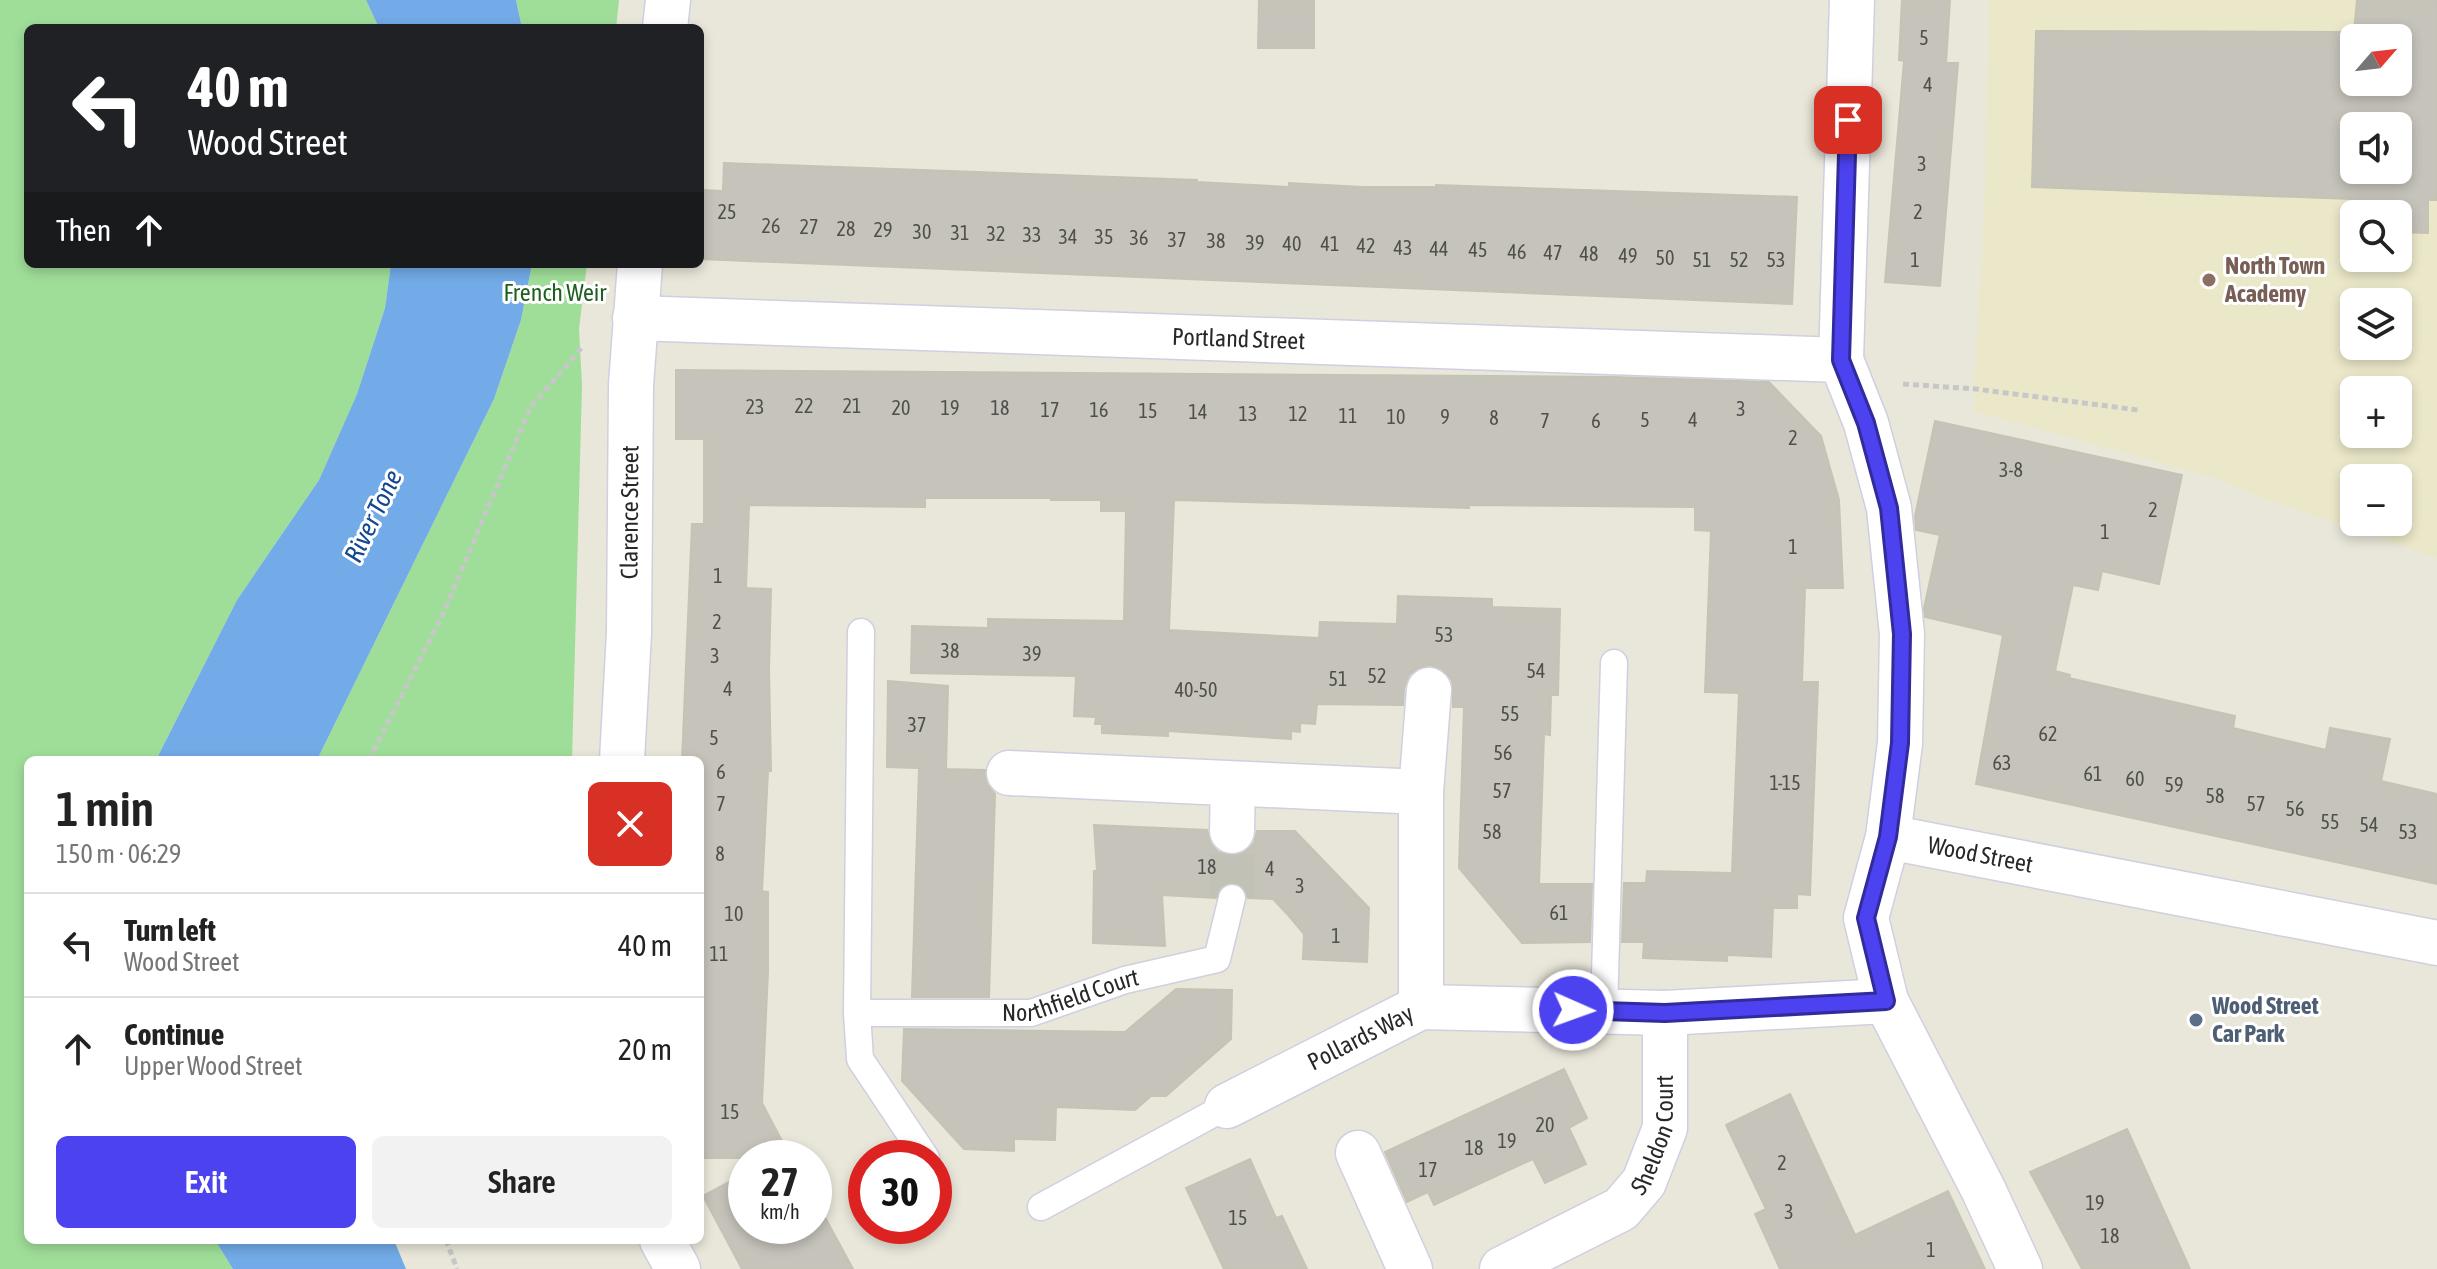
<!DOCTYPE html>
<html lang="en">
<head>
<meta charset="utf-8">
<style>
  :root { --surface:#fff; --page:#f2f2f2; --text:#222; --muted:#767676; --line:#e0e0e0; --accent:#4c42ef }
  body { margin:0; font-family:"Asap Condensed",sans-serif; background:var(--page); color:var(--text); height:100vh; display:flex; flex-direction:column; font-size:30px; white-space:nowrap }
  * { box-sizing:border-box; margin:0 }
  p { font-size:26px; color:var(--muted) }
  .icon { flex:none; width:44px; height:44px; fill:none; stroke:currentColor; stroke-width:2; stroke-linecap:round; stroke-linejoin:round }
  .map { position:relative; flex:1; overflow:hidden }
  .sheet { position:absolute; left:24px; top:756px; width:680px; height:488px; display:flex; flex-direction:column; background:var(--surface); border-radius:12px; box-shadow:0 4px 12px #0003 }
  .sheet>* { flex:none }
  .banner { position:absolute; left:24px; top:24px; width:680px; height:244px; border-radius:12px; box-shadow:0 4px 12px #0003; background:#202124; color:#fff; overflow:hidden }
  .needle { width:52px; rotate:62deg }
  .tools { position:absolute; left:2340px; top:24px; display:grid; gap:16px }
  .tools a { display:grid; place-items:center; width:72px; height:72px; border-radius:12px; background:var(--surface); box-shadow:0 4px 12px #0003; font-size:40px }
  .speed { position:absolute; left:728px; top:1140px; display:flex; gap:16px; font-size:40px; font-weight:700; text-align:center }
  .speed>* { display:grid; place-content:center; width:104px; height:104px; border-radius:50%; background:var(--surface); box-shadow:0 4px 12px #0003; line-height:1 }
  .speed small { font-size:20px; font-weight:400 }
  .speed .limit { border:12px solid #d22; background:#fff; color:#111 }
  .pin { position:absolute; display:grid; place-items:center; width:68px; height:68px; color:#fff; margin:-34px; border-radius:16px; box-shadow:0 4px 12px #0006 }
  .me { position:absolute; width:88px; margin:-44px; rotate:92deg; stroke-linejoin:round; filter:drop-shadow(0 0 6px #0008) }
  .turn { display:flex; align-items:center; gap:28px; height:168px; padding:0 32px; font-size:36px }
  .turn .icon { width:104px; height:104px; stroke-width:2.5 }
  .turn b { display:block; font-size:56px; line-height:68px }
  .then { display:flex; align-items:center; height:76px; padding:0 32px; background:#0003; gap:16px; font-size:30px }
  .round { display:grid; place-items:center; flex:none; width:84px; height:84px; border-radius:12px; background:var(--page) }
  .summary { display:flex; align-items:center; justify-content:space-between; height:136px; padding:0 32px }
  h1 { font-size:48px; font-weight:600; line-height:60px }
  .button { display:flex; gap:16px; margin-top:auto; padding:16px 32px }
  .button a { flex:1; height:92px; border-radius:12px; background:var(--accent); color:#fff; font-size:32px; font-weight:600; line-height:92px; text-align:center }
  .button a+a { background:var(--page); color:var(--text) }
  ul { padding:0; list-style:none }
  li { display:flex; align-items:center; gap:24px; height:104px; padding:0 32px; border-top:2px solid var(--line) }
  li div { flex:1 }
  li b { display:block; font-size:30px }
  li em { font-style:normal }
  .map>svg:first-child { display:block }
  .education { fill:#ebe8ca; fill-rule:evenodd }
  .green { fill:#9fde99 }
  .water { fill:#72abe7 }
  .building { fill:#c5c3ba; stroke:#c4c3b4; stroke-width:2; fill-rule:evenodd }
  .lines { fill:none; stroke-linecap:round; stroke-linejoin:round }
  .street-tunnel { stroke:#c2c1b6; stroke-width:44; stroke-dasharray:44 22; stroke-linecap:butt }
  .lane-casing { stroke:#d0cfe0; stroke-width:29 }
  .street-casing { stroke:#d0cfe0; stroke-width:47 }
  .path { stroke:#c7c7c7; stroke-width:5; stroke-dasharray:6 4; stroke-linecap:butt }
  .lane { stroke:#fff; stroke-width:26 }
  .street { stroke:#fff; stroke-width:44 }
  .route-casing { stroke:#312b9b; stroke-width:20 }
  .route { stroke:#4c42ef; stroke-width:14 }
  .education-dot { fill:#8d6e63; stroke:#fff; stroke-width:3 }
  .service-dot { fill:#5c6f8a; stroke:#fff; stroke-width:3 }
  .labels { text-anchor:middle; stroke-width:6; stroke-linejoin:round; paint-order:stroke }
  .number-label { font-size:20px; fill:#4f4f4c }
  .education-label { font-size:24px; font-weight:bold; fill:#785e54; stroke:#fff; text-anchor:start }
  .park-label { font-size:24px; fill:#1d5f1f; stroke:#fff }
  .street-label { font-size:24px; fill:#282828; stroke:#fff }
  .service-label { font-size:24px; font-weight:bold; fill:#4e5e75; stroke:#fff; text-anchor:start }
  .water-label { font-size:26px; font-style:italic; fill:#15478f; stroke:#fff }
</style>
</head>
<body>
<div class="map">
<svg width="2437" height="1269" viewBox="0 0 2437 1269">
  <rect width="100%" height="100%" fill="#e9e7da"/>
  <path class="education" d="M 1989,0 L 2437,0 L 2437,558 L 2262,498 L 2219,479 L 1973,411 L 1985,191 ZM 2354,38 L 2398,38 L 2398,82 L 2354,82 ZM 2354,126 L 2398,126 L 2398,170 L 2354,170 ZM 2354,214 L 2398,214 L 2398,258 L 2354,258 ZM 2354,302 L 2398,302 L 2398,346 L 2354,346 ZM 2354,390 L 2398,390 L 2398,434 L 2354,434 ZM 2354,478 L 2398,478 L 2398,522 L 2354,522 Z"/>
  <g class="green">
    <path d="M 0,0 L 366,0 L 379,28 L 28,28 L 28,264 L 391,264 L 385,308 L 357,394 L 319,480 L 237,600 L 156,760 L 28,760 L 28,1240 L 215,1240 L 233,1269 L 0,1269 Z"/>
    <path d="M 516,0 L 619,0 L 616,28 L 522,28 Z"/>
    <path d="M 532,264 L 587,264 L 579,329 L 582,385 L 572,760 L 317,760 L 494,399 L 521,320 Z"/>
  </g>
  <g class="water">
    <path d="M 366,0 L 516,0 L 522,28 L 379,28 Z"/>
    <path d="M 391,264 L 532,264 L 521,320 L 494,399 L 317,760 L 156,760 L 237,600 L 319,480 L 357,394 L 385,308 Z"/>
    <path d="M 215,1240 L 394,1240 L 406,1269 L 233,1269 Z"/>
  </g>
  <g class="building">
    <path d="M 1259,0 L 1314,0 L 1314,48 L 1258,48 Z"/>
    <path d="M 1902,0 L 1950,0 L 1946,63 L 1958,63 L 1940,286 L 1885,282 L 1904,61 L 1899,60 Z"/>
    <path d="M 2357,0 L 2437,0 L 2437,200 L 2428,200 L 2428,233 L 2398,232 L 2398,214 L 2354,214 L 2354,229 L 2351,229 L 2351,199 L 2032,187 L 2036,31 L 2354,32 ZM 2354,38 L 2398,38 L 2398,82 L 2354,82 ZM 2354,126 L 2398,126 L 2398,170 L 2354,170 Z"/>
    <path d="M 724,163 L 1197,180 L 1197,182 L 1289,187 L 1289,183 L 1363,187 L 1436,187 L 1436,185 L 1797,197 L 1792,304 L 700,259 L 702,190 L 723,191 Z"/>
    <path d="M 676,370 L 1613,377 L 1769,382 L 1821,436 L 1839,500 L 1843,588 L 1805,588 L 1802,682 L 1818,682 L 1810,895 L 1797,894 L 1797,908 L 1773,908 L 1771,957 L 1727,955 L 1727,961 L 1643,958 L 1644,942 L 1622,942 L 1624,883 L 1646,883 L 1647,871 L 1732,873 L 1739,693 L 1705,692 L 1711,531 L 1695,530 L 1695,507 L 1469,505 L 1469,508 L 1174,500 L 1169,630 L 1319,638 L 1320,622 L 1397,624 L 1398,596 L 1492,599 L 1492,607 L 1560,609 L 1558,695 L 1551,695 L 1550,735 L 1544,734 L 1539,884 L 1592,884 L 1590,942 L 1522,943 L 1459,868 L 1464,707 L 1453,707 L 1452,680 L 1442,669 L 1430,665 L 1418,668 L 1409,675 L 1404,688 L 1403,705 L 1317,704 L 1315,724 L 1300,723 L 1300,732 L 1291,731 L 1291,739 L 1168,731 L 1168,736 L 1102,733 L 1102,724 L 1095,724 L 1096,717 L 1074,716 L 1076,676 L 911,673 L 912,626 L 988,628 L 988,619 L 1124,621 L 1126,511 L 1101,511 L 1101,500 L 1051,500 L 1051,498 L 925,498 L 925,507 L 749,505 L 746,588 L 771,589 L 769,670 L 771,771 L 768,771 L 762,891 L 768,892 L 768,971 L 762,1103 L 791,1158 L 700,1158 L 700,760 L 682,760 L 692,524 L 704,524 L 704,439 L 676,439 Z"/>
    <path d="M 1935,421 L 2182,475 L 2159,584 L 2102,571 L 2098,590 L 2073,585 L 2055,671 L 2070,675 L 2069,678 L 2235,716 L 2233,728 L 2326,750 L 2330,728 L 2390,739 L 2381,781 L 2437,794 L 2437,884 L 1976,784 L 2003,635 L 1925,617 L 1924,608 L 1940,535 L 1916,530 L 1915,516 Z"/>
    <path d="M 888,681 L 948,686 L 946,769 L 985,770 L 987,784 L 995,794 L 989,997 L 912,997 L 919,768 L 887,767 Z"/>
    <path d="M 1094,825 L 1207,830 L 1211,844 L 1218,852 L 1231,856 L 1245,852 L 1254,843 L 1257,831 L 1295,831 L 1369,908 L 1367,962 L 1303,959 L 1304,934 L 1289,916 L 1273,899 L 1248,898 L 1244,887 L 1235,882 L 1221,886 L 1216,898 L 1162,895 L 1165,946 L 1093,943 L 1094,871 L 1097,871 Z"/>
    <path d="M 1176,989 L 1232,990 L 1231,1039 L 1166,1096 L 1151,1096 L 1135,1110 L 1056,1107 L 1055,1140 L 1014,1139 L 1014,1151 L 964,1149 L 902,1081 L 904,1029 L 1125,1032 Z"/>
    <path d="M 1564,1069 L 1587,1118 L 1569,1128 L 1586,1164 L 1545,1183 L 1533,1159 L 1434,1205 L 1428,1192 L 1407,1202 L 1385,1152 Z"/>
    <path d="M 1790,1094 L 1855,1235 L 1948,1191 L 1985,1269 L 1780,1269 L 1755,1214 L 1766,1209 L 1726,1125 Z"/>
    <path d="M 2127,1129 L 2190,1269 L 2082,1269 L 2030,1172 Z"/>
    <path d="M 1250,1159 L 1276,1218 L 1282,1216 L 1307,1269 L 1224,1269 L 1186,1188 Z"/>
    <path d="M 746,1173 L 746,1226 L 814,1226 L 815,1199 L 853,1269 L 742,1269 L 703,1196 Z"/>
  </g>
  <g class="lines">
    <path class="street-tunnel" d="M 1232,898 L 1232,831"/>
    <g class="lane-casing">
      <g id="lane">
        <path d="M 861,632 L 857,1013 L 860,1059 L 926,1158"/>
        <path d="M 1604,1011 L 1614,663"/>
        <path id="s1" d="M 857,1013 L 1031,1013 L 1125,980 L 1217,959 L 1232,898"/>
        <path d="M 1041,1207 L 1227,1106"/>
      </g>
    </g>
    <g class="street-casing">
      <g id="street">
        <path d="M 1852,0 L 1841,360 L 1866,423 L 1889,508 L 1902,634 L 1900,743 L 1888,837 L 1866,918 L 1886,1001 L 1983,1189 L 2020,1269"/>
        <path d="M 665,28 L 668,0"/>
        <path id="s2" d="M 635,318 L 1841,360"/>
        <path id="s3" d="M 622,760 L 629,633 L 631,385 L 640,264"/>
        <path d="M 1009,773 L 1421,792"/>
        <path d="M 1232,831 L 1233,785"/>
        <path id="s4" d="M 1888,837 L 2437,943"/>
        <path d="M 1421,1007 L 1421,792 L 1429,690"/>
        <path id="s5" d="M 1227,1106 L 1421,1007 L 1665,1013 L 1886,1001"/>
        <path d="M 1358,1153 L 1410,1269"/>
        <path d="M 662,1240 L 678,1269"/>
        <path id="s6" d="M 1502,1269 L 1621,1209 L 1644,1182 L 1665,1128 L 1665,1013"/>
      </g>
    </g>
    <g class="path">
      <path d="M 1903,384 L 1976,389 L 2138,410"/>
      <path d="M 369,760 L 443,614 L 530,408 L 583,346"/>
      <path d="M 446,1240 L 457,1269"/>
    </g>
    <use href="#lane" class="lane"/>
    <use href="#street" class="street"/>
  </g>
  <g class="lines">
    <g class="route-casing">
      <path id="route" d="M 1573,1010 L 1665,1013 L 1886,1001 L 1866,918 L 1888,837 L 1900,743 L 1902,634 L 1889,508 L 1866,423 L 1841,360 L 1848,120"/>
    </g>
    <use href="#route" class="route"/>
  </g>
  <circle class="education-dot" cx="2209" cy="280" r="8"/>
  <circle class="service-dot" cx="2196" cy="1020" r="8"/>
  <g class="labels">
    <g class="number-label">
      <text x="1924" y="45">5</text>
      <text x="1928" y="92">4</text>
      <text x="1922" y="171">3</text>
      <text x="727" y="219">25</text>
      <text x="1918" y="219">2</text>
      <text x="771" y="233">26</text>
      <text x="809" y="234">27</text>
      <text x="846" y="236">28</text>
      <text x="883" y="237">29</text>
      <text x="922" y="239">30</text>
      <text x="960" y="240">31</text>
      <text x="996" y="241">32</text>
      <text x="1032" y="242">33</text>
      <text x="1068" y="244">34</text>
      <text x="1104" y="244">35</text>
      <text x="1139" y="245">36</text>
      <text x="1177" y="247">37</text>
      <text x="1216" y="248">38</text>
      <text x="1255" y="250">39</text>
      <text x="1292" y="251">40</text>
      <text x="1330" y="251">41</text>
      <text x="1366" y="253">42</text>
      <text x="1403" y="255">43</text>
      <text x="1439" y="256">44</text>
      <text x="1478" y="257">45</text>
      <text x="1517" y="259">46</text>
      <text x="1553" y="260">47</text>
      <text x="1589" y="261">48</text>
      <text x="1628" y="263">49</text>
      <text x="1665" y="265">50</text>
      <text x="1702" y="267">51</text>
      <text x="1739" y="267">52</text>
      <text x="1776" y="267">53</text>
      <text x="1915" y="267">1</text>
      <text x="804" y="413">22</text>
      <text x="852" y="413">21</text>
      <text x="755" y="414">23</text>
      <text x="901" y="415">20</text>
      <text x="950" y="415">19</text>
      <text x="1000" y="415">18</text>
      <text x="1741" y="416">3</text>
      <text x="1050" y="417">17</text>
      <text x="1099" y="417">16</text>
      <text x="1148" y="418">15</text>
      <text x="1198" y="419">14</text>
      <text x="1248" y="421">13</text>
      <text x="1298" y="421">12</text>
      <text x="1348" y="423">11</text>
      <text x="1396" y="424">10</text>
      <text x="1445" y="424">9</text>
      <text x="1494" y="425">8</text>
      <text x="1645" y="427">5</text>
      <text x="1693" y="427">4</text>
      <text x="1545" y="428">7</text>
      <text x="1596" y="428">6</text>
      <text x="1793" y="445">2</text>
      <text x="2011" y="477">3-8</text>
      <text x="2153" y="517">2</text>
      <text x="2105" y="539">1</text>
      <text x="1793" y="554">1</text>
      <text x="718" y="583">1</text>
      <text x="717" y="629">2</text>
      <text x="1444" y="642">53</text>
      <text x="950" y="658">38</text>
      <text x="1032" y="661">39</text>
      <text x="715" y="663">3</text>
      <text x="1536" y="678">54</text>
      <text x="1377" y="683">52</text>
      <text x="1338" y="686">51</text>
      <text x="728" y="696">4</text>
      <text x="1196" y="697">40-50</text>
      <text x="1510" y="721">55</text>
      <text x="917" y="732">37</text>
      <text x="2048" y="741">62</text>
      <text x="714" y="745">5</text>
      <text x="1503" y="760">56</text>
      <text x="2002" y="770">63</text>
      <text x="721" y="779">6</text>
      <text x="2093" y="781">61</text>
      <text x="2135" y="786">60</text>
      <text x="1785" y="790">1-15</text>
      <text x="2174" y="792">59</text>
      <text x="1502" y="798">57</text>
      <text x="2215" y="803">58</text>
      <text x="721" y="811">7</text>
      <text x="2256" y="811">57</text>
      <text x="2295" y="816">56</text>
      <text x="2330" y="829">55</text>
      <text x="2369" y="832">54</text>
      <text x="1492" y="839">58</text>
      <text x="2408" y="839">53</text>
      <text x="720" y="861">8</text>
      <text x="1207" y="874">18</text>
      <text x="1270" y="876">4</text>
      <text x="1300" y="893">3</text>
      <text x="1559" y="920">61</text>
      <text x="734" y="921">10</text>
      <text x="1336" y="943">1</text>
      <text x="719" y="961">11</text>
      <text x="730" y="1119">15</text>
      <text x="1545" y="1132">20</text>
      <text x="1507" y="1148">19</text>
      <text x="1474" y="1155">18</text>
      <text x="1782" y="1170">2</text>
      <text x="1428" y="1177">17</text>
      <text x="2095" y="1210">19</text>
      <text x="1789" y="1219">3</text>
      <text x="1238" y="1225">15</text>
      <text x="2110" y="1243">18</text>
      <text x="1931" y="1257">1</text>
    </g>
    <g class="education-label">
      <text x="2225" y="274">North Town<tspan x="2225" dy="28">Academy</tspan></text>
    </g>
    <g class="park-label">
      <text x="555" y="301">French Weir</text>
    </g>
    <g class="street-label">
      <text dy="8" stroke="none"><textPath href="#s2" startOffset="604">Portland Street</textPath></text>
      <text dy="8" stroke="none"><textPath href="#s3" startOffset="248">Clarence Street</textPath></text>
      <text dy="8" stroke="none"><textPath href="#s4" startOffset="94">Wood Street</textPath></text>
      <text dy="8" stroke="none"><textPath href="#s1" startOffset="216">Northfield Court</textPath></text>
      <text dy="8" stroke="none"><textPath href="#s5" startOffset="150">Pollards Way</textPath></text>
      <text dy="8" stroke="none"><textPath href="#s6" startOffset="218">Sheldon Court</textPath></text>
    </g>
    <g class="service-label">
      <text x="2212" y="1014">Wood Street<tspan x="2212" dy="28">Car Park</tspan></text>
    </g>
    <g class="water-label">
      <text transform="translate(373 516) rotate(-64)" y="9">River Tone</text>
    </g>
  </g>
</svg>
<div class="tools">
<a><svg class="needle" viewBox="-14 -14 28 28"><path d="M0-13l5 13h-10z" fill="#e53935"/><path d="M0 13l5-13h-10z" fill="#767676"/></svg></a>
<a><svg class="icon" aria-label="sound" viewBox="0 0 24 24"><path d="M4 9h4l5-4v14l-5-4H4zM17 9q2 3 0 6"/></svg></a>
<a><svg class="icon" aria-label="search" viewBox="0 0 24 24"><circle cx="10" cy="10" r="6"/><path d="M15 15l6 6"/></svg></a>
<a><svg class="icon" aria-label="layers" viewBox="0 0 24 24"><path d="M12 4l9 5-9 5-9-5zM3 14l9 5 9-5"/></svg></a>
<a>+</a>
<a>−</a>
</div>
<div class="speed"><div>27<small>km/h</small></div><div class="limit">30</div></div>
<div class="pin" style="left:1848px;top:120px;background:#d93025"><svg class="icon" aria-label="arrive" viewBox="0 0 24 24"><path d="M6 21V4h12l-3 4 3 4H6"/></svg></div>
<svg class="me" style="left:1573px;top:1010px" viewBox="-20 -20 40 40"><circle r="17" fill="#4c42ef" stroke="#fff" stroke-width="3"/><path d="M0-11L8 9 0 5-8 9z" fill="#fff"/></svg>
<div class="banner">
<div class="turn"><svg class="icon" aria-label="left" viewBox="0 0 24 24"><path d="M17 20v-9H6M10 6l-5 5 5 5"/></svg><div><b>40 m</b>Wood Street</div></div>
<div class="then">Then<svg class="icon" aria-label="ahead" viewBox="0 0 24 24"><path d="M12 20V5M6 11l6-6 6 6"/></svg></div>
</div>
<section class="sheet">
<div class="summary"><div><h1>1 min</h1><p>150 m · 06:29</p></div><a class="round" style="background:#d93025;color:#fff"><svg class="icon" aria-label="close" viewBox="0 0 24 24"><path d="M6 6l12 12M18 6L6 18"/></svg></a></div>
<ul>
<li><svg class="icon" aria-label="left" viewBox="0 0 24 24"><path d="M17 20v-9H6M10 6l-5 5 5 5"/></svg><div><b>Turn left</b><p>Wood Street</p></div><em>40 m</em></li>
<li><svg class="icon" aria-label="ahead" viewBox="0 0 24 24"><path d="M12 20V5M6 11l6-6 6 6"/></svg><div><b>Continue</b><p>Upper Wood Street</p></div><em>20 m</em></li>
</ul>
<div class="button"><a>Exit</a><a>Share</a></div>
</section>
</div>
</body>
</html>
